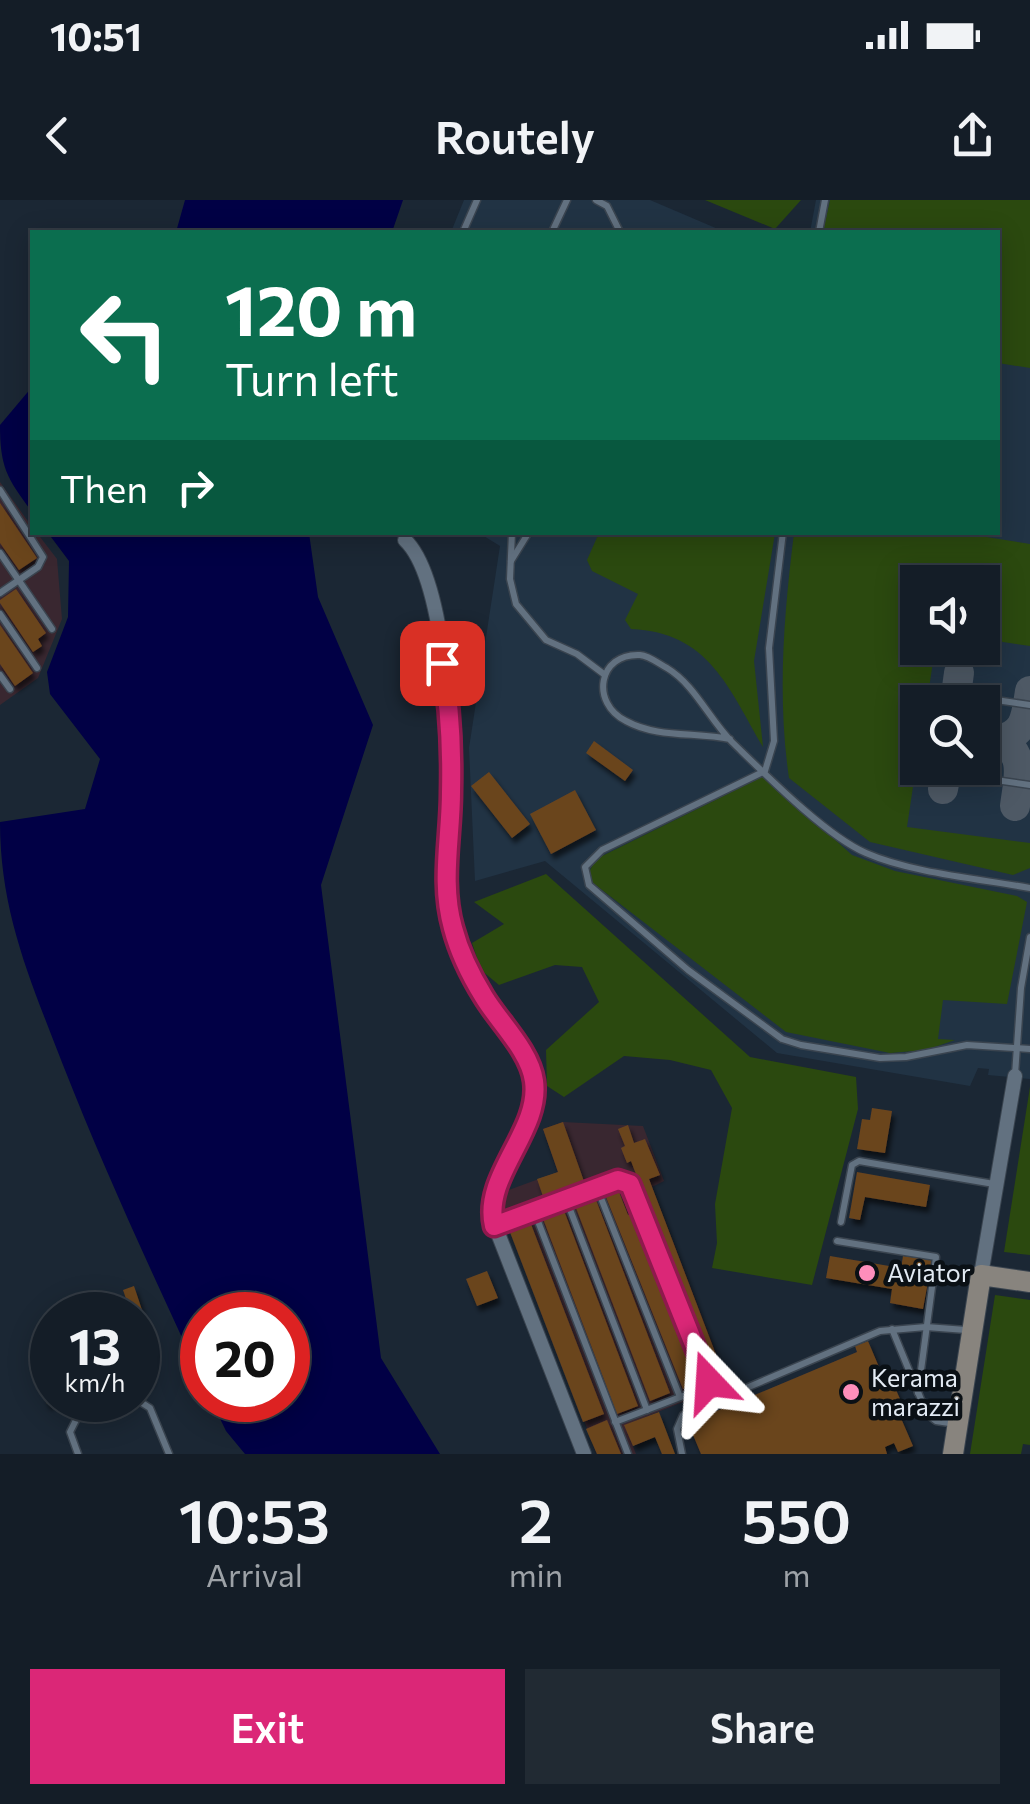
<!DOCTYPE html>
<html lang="en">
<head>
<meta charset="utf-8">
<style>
  :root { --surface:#141d27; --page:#212a33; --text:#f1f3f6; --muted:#9da2a7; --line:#333b44; --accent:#db2777 }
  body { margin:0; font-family:Commissioner,sans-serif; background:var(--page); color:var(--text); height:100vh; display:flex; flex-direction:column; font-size:38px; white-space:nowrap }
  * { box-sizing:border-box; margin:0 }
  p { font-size:32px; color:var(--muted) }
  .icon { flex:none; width:55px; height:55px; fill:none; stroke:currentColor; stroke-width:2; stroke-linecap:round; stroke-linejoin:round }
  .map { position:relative; height:1254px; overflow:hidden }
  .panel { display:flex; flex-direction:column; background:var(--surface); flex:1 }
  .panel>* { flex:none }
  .banner { position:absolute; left:30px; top:30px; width:970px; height:305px; border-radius:0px; box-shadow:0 5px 25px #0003,0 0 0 2px var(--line); background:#0b6e4f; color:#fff; overflow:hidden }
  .controls { position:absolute; left:900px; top:365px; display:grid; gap:20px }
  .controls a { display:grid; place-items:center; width:100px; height:100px; border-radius:0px; background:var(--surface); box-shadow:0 5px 25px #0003,0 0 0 2px var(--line); font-size:50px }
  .speed { position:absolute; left:30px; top:1092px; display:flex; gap:20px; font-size:50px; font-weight:700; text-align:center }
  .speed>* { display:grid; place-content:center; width:130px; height:130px; border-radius:50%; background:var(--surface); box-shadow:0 5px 25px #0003,0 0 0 2px var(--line); line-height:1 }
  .speed small { font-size:25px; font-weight:400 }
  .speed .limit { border:15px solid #d22; background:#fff; color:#111 }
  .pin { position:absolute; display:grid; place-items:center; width:85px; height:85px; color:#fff; margin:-42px; border-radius:20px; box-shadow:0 5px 15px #0006 }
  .me { position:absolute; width:110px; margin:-55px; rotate:340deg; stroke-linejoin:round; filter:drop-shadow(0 0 8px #0008) }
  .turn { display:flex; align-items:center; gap:35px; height:210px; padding:0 30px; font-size:45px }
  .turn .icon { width:130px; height:130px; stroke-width:2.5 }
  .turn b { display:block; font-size:70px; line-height:85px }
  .then { display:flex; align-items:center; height:95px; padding:0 30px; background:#0003; gap:20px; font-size:38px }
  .eta { display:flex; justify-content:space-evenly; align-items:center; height:170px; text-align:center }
  .eta b { font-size:60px; font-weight:600; line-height:70px }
  .primary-button { display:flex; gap:20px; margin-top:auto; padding:20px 30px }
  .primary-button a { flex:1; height:115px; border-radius:0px; background:var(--accent); color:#fff; font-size:40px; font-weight:600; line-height:115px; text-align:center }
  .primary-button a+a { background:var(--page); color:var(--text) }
  .status { display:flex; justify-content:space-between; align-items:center; height:70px; padding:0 50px; background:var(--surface); direction:ltr }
  .status svg { height:28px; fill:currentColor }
  header { display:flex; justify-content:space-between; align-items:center; height:130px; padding:0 30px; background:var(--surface); font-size:45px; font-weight:600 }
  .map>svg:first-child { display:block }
  .built { fill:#213344; fill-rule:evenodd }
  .industrial { fill:#392730 }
  .green { fill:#2b490f }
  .water { fill:#010045 }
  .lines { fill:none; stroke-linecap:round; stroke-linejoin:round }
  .taxiway { stroke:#4e5965; stroke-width:30 }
  .building { fill:#6b441f; filter:url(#shadow) }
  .lane-casing { stroke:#3a444f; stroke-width:9 }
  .street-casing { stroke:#3a444f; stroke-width:16 }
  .secondary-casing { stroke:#3a444f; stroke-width:22 }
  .lane { stroke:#627180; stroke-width:6 }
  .street { stroke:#627180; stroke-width:14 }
  .secondary { stroke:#88847e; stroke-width:20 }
  .route-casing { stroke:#8e194d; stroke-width:25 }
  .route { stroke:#db2777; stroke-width:18 }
  .poi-dot { fill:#fe8ebb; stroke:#0a1015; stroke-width:4 }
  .labels { text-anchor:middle; stroke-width:9; stroke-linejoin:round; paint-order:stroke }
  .poi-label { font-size:25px; fill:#e2eaf3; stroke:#0a1015; text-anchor:start }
</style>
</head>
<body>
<div class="status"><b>10:51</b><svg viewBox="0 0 49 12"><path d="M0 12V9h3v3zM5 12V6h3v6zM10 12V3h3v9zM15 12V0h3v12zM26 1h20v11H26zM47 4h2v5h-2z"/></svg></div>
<header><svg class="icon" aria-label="back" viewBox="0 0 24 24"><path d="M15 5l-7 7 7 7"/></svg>Routely<svg class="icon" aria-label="share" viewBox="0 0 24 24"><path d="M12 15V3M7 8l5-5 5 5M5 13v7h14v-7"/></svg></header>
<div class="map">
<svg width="1030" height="1254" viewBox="0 0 1030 1254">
  <defs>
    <filter id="shadow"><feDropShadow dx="3" dy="5.5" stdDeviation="2.5" flood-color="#0009"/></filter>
  </defs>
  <rect width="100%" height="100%" fill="#1b2734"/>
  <g class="built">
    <path d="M 464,0 L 650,0 L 725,32 L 451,32 Z"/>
    <path d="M 816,0 L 1030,0 L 1030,879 L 988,875 L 989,869 L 978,868 L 970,886 L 777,853 L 545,661 L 475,681 L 469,548 L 500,346 L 479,333 L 998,332 L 998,32 L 810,32 ZM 918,382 L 982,382 L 982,448 L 918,448 ZM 918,502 L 982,502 L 982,568 L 918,568 Z"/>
  </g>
  <g class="industrial">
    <path d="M 0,282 L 32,327 L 32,332 L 37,333 L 57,359 L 62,419 L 38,478 L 0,505 Z"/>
    <path d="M 563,922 L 643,926 L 664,981 L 652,987 L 728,1184 L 625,1225 L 636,1254 L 597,1254 L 501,1006 L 506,991 L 558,972 L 543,929 Z"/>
  </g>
  <g class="green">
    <path d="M 705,0 L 801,0 L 775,29 Z"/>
    <path d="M 830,0 L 1030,0 L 1030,168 L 998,163 L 998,32 L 823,32 Z"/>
    <path d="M 955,332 L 1030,344 L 1030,446 L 983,439 L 982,382 L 918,382 L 918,448 L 935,448 L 927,502 L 918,502 L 917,560 L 907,627 L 1030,643 L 1030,668 L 1013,675 L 870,642 L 789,578 C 777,496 784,414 794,333 Z"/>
    <path d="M 599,333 L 775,333 L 754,461 L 763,547 C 729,489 709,432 631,429 L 625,420 L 638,394 L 592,371 L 587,360 Z"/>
    <path d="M 764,576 L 852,655 L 895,671 L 1017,696 L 1027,702 L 1007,804 L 943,800 L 938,839 L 955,840 L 926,850 L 890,853 L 786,832 L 593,683 L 589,672 L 596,659 Z"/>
    <path d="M 546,674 L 750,857 L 856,877 L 858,909 L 812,1085 L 712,1068 L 717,1043 L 715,1004 L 732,908 L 711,870 L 670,860 L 624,856 L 564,897 L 547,886 L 546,850 L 599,802 L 582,767 L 555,765 L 499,785 L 481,770 L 472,743 L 504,724 L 474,702 Z"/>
    <path d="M 1030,887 L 1030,1055 L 1004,1052 Z"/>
    <path d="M 995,1095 L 1030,1100 L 1030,1245 L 1023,1244 L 1021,1254 L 970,1254 Z"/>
  </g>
  <g class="water">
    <path d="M 185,0 L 403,0 L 392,32 L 176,32 Z"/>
    <path d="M 32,187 L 32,312 C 7,278 0,268 0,225 Z"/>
    <path d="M 48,333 L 309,333 L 318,397 L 373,525 L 321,685 L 381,1158 L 440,1254 L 245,1254 L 226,1231 L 211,1200 L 288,1200 L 288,1115 L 202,1115 L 202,1181 C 154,1077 105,972 63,865 C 31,782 0,713 0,622 L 85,609 L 100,559 L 50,494 L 47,472 L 68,417 L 69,361 Z"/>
  </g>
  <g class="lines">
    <g class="taxiway">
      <path d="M 955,502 L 959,473"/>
      <path d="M 943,589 L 947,568"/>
      <path d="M 1015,606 C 1018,580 1028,551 997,540 C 1026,535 1026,516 1030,491"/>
    </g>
  </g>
  <g class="building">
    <path d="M 0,303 L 37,358 L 19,370 L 0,343 Z"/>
    <path d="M 16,389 L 46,433 L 38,439 L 42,446 L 33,452 L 0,403 L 0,400 Z"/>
    <path d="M 0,425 L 33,473 L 15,486 L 0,464 Z"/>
    <path d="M 594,541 L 633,570 L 625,581 L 586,553 Z"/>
    <path d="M 489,572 L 530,624 L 512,638 L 471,586 Z"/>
    <path d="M 575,590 L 596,630 L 551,654 L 530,614 Z"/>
    <path d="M 872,908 L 892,911 L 885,953 L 857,949 L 862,919 L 870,920 Z"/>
    <path d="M 563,922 L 586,987 L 545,1002 L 537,979 L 558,972 L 543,929 Z"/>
    <path d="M 628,925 L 634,943 L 645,939 L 660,975 L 649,979 L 726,1181 L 716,1185 L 631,961 L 627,963 L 621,948 L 625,946 L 618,929 Z"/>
    <path d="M 857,972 L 930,985 L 926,1007 L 865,997 L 860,1020 L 849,1018 Z"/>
    <path d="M 619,992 L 628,1015 L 637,1011 L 704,1180 L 683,1189 L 606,997 Z"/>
    <path d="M 596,1000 L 670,1193 L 650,1201 L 576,1008 Z"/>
    <path d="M 563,1008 L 638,1206 L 617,1214 L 542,1016 Z"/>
    <path d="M 529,1019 L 604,1214 L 583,1222 L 508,1027 Z"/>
    <path d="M 830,1056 L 901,1068 L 903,1056 L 932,1060 L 923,1109 L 890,1103 L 892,1089 L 826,1078 Z"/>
    <path d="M 487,1071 L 498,1098 L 477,1106 L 466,1079 Z"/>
    <path d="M 134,1086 L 142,1110 L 131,1113 L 123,1090 Z"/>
    <path d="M 106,1096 L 111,1109 L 106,1111 L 107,1115 L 94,1115 L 89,1102 Z"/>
    <path d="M 142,1138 L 151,1180 L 138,1183 L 138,1139 Z"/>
    <path d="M 868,1141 L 887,1186 L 893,1183 L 900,1199 L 894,1202 L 913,1246 L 898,1252 L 894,1243 L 885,1247 L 887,1254 L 701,1254 L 688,1223 L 857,1152 L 855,1146 Z"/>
    <path d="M 52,1169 L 52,1203 L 47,1204 L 39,1172 Z"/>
    <path d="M 659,1212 L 675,1254 L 662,1254 L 655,1237 L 633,1246 L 624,1225 Z"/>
    <path d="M 607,1220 L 621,1254 L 597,1254 L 586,1229 Z"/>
  </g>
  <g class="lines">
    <g class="lane-casing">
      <g id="lane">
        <path d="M 596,0 L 607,6 L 620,32"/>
        <path d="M 463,32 L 477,0"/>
        <path d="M 552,32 L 567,0"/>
        <path d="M 819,32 L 825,0"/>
        <path d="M 0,290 L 43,357 L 38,367 L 0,393"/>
        <path d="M 512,332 L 510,379 L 516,404 L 546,440 L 577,454 L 605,475"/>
        <path d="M 783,332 L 769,448 L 774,541 L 765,571 L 602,650 L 585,667 L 589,685 L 688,770 L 782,839 L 801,845 L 880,858 L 906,857 L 967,845 L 1030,849"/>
        <path d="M 0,353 L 52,429"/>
        <path d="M 511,361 L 529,332"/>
        <path d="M 0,414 L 37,468"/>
        <path d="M 0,475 L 10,489"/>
        <path d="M 935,502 L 940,495 L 956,494 L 1030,505"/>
        <path d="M 730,539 C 694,532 657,538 626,521 C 590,503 598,453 640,455 C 650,456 659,464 667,468 C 695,485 709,519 732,542 C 764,573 826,636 866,653 C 911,673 981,679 1030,688"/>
        <path d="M 930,568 L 934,571 L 1030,585"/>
        <path d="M 1015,875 L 1021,788 L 1030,737"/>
        <path d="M 597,988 L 680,1197"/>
        <path d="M 566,999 L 647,1210"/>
        <path d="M 534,1011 L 628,1254"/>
        <path d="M 841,1022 L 852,965 L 859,961 L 994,984"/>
        <path d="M 495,1025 L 618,980 L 625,980 L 636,992 L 709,1182 L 704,1188 L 615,1222"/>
        <path d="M 837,1041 L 936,1057 L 918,1193"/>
        <path d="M 892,1129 L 927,1214 L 936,1221 L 956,1224"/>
        <path d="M 78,1254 L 70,1232 L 77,1218 L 139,1201 L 150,1208 L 169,1254"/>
        <path d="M 682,1254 L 677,1229 L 683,1215 L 880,1131 L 926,1127 L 966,1130"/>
      </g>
    </g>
    <g class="street-casing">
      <g id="street">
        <path d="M 405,340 C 445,378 452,534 451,590 C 451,621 444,651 446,681 C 448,733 472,779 500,821 C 512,839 530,859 534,880 C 541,925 492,972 492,1018 L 584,1254"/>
        <path d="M 981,1075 L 1015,876"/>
      </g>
    </g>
    <g class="secondary-casing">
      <path id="secondary" d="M 953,1254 L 981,1075 L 1030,1082"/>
    </g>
    <use href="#lane" class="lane"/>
    <use href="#street" class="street"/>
    <use href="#secondary" class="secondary"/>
  </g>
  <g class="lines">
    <g class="route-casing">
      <path id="route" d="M 442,463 C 450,505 452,549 451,592 C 451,638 440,682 453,728 C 459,751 471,776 484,797 C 499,822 530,851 534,881 C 541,931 482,976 494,1026 L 618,980 L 630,984 L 709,1182"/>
    </g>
    <use href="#route" class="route"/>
  </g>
  <g class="poi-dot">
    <circle cx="867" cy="1073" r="10"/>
    <circle cx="851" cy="1192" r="10"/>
  </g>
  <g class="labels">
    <g class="poi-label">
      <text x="887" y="1082">Aviator</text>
      <text x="871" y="1187">Kerama<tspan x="871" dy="29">marazzi</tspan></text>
    </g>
  </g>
</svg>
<div class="controls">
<a><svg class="icon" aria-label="sound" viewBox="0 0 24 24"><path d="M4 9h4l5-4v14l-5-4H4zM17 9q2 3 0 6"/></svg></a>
<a><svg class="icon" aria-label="search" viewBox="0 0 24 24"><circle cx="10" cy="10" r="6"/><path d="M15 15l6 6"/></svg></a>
</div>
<div class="speed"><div>13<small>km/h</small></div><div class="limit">20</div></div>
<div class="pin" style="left:442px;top:463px;background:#d93025"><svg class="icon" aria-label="arrive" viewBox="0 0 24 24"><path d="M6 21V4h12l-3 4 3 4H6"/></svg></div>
<svg class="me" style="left:709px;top:1182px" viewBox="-20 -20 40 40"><path d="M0-17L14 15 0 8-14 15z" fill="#db2777" stroke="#fff" stroke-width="4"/></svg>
<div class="banner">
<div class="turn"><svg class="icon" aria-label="left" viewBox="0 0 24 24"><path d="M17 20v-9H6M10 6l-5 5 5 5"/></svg><div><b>120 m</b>Turn left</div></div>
<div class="then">Then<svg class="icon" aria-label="right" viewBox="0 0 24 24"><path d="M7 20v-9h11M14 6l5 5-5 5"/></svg></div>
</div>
</div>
<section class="panel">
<div class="eta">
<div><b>10:53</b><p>Arrival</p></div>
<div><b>2</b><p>min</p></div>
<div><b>550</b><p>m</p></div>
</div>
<div class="primary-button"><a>Exit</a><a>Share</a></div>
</section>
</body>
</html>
